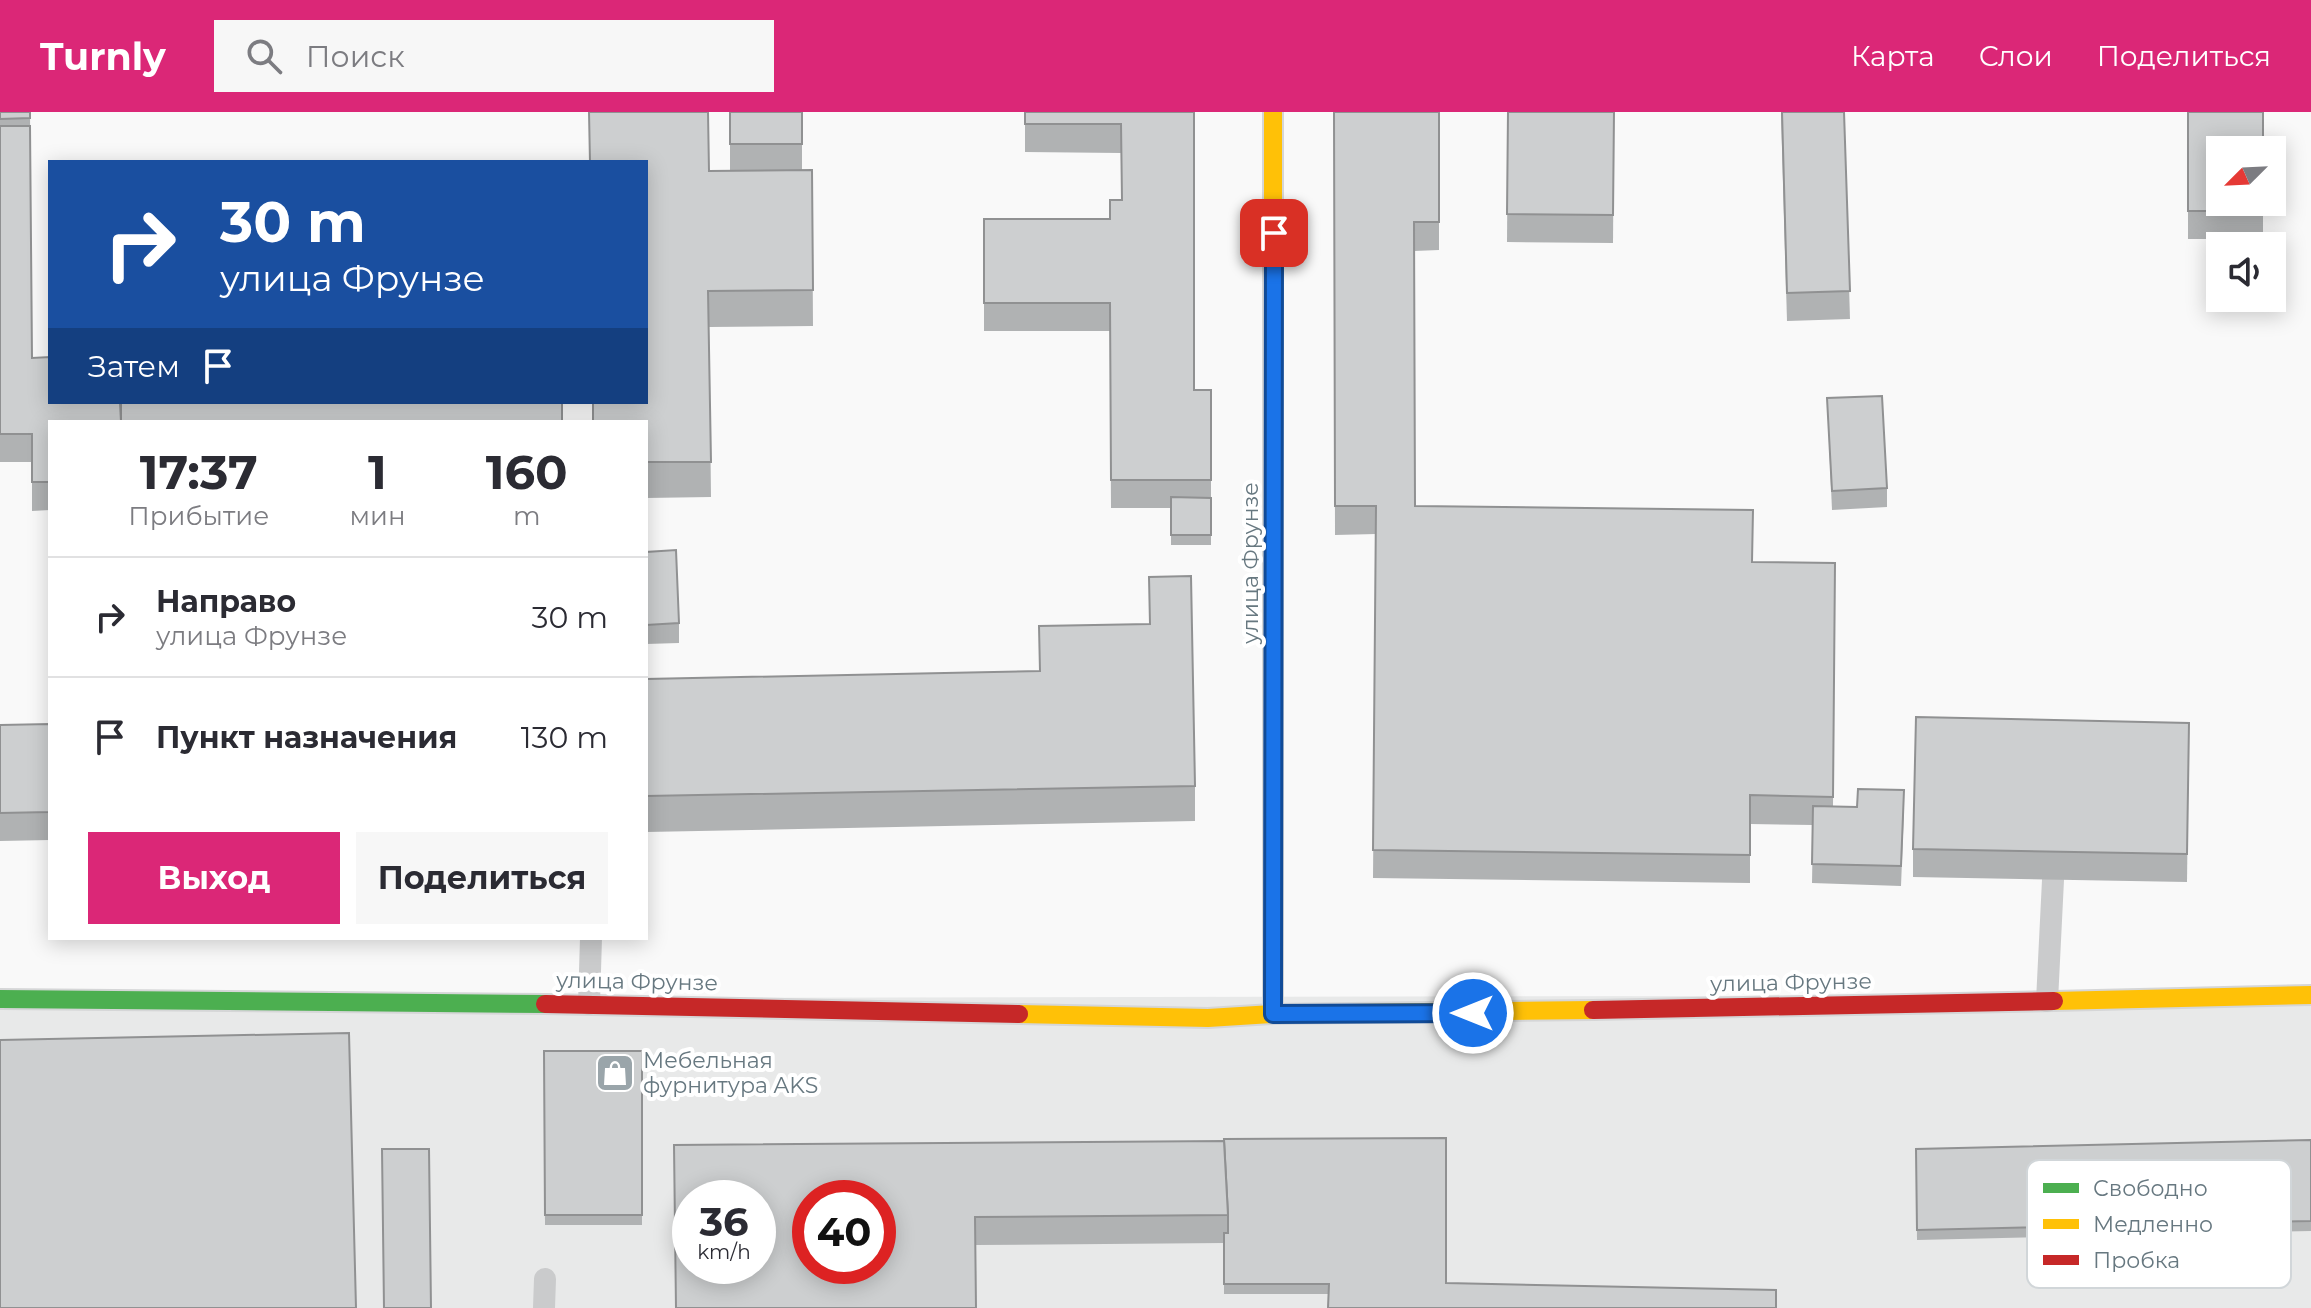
<!DOCTYPE html>
<html lang="ru">
<head>
<meta charset="utf-8">
<style>
  :root { --surface:#fff; --page:#f7f7f7; --text:#2b2b33; --muted:#7c7c81; --line:#e1e1e2; --accent:#db2777 }
  body { margin:0; font-family:Montserrat,sans-serif; background:var(--page); color:var(--text); height:100vh; display:flex; flex-direction:column; font-size:30px; white-space:nowrap }
  * { box-sizing:border-box; margin:0 }
  p { font-size:26px; color:var(--muted) }
  .icon { flex:none; width:44px; height:44px; fill:none; stroke:currentColor; stroke-width:2; stroke-linecap:round; stroke-linejoin:round }
  .map { position:relative; flex:1; overflow:hidden }
  .side { position:absolute; left:48px; top:308px; width:600px; height:520px; display:flex; flex-direction:column; background:var(--surface); border-radius:0px; box-shadow:0 4px 20px #0003 }
  .side>* { flex:none }
  .banner { position:absolute; left:48px; top:48px; width:600px; height:244px; border-radius:0px; box-shadow:0 4px 20px #0003; background:#1a4fa0; color:#fff; overflow:hidden }
  .needle { width:52px; rotate:246deg }
  .tools { position:absolute; left:2206px; top:24px; display:grid; gap:16px }
  .tools a { display:grid; place-items:center; width:80px; height:80px; border-radius:0px; background:var(--surface); box-shadow:0 4px 20px #0003; font-size:40px }
  .speed { position:absolute; left:672px; top:1068px; display:flex; gap:16px; font-size:40px; font-weight:700; text-align:center }
  .speed>* { display:grid; place-content:center; width:104px; height:104px; border-radius:50%; background:var(--surface); box-shadow:0 4px 20px #0003; line-height:1 }
  .speed small { font-size:20px; font-weight:400 }
  .speed .limit { border:12px solid #d22; background:#fff; color:#111 }
  .pin { position:absolute; display:grid; place-items:center; width:68px; height:68px; color:#fff; margin:-34px; border-radius:16px; box-shadow:0 4px 12px #0006 }
  .me { position:absolute; width:88px; margin:-44px; rotate:270deg; stroke-linejoin:round; filter:drop-shadow(0 0 6px #0008) }
  .turn { display:flex; align-items:center; gap:28px; height:168px; padding:0 40px; font-size:36px }
  .turn .icon { width:104px; height:104px; stroke-width:2.5 }
  .turn b { display:block; font-size:56px; line-height:68px }
  .then { display:flex; align-items:center; height:76px; padding:0 40px; background:#0003; gap:16px; font-size:30px }
  .eta { display:flex; justify-content:space-evenly; align-items:center; height:136px; text-align:center }
  .eta b { font-size:48px; font-weight:700; line-height:56px }
  .cta { display:flex; gap:16px; margin-top:auto; padding:16px 40px }
  .cta a { flex:1; height:92px; border-radius:0px; background:var(--accent); color:#fff; font-size:32px; font-weight:700; line-height:92px; text-align:center }
  .cta a+a { background:var(--page); color:var(--text) }
  ul { padding:0; list-style:none }
  li { display:flex; align-items:center; gap:24px; height:120px; padding:0 40px; border-top:2px solid var(--line) }
  li div { flex:1 }
  li b { display:block; font-size:30px }
  li em { font-style:normal }
  header { display:flex; align-items:center; gap:48px; box-sizing:border-box; height:112px; padding:0 40px; background:var(--accent); color:#fff }
  header strong { font-size:38px }
  nav { display:flex; gap:44px; margin-inline-start:auto; font-size:28px }
  .search { width:560px; height:72px; background:var(--page); display:flex; align-items:center; gap:20px; box-sizing:border-box; padding:0 28px; border-radius:0px; color:var(--muted); font-size:30px }
  .map>svg:first-child { display:block }
  .built { fill:#e8e9e9; fill-rule:evenodd }
  .lines { fill:none; stroke-linecap:round; stroke-linejoin:round }
  .fast-casing { stroke:#d5d6d7; stroke-width:22 }
  .slow-casing { stroke:#d5d6d7; stroke-width:22 }
  .jam-casing { stroke:#d5d6d7; stroke-width:22 }
  .lane { stroke:#cacbcc; stroke-width:22 }
  .fast { stroke:#4caf50; stroke-width:18 }
  .slow { stroke:#ffc107; stroke-width:18 }
  .jam { stroke:#c62828; stroke-width:18 }
  .wall { fill:#b0b2b3 }
  .building { fill:#cdcfd0; stroke:#909192; stroke-width:2; fill-rule:evenodd }
  .route-casing { stroke:#114b97; stroke-width:20 }
  .route { stroke:#1a73e8; stroke-width:14 }
  .labels { text-anchor:middle; stroke-width:8; stroke-linejoin:round; paint-order:stroke }
  .street-label { font-size:22px; fill:#677880; stroke:#fff }
  .poi-label { font-size:22px; fill:#677880; stroke:#fff; text-anchor:start }
  .key { fill:#fff; stroke:#d1d6d9; stroke-width:2 }
  .key-label { font-size:22px; fill:#677880 }
</style>
</head>
<body>
<header>
<strong>Turnly</strong>
<div class="search"><svg class="icon" aria-label="search" viewBox="0 0 24 24"><circle cx="10" cy="10" r="6"/><path d="M15 15l6 6"/></svg>Поиск</div>
<nav><a>Карта</a><a>Слои</a><a>Поделиться</a></nav>
</header>
<div class="map">
<svg width="2311" height="1196" viewBox="0 0 2311 1196">
  <rect width="100%" height="100%" fill="#f9f9f9"/>
  <path class="built" d="M 2311,883 L 2311,1196 L 0,1196 L 0,887 ZM 690,1086 L 758,1086 L 758,1154 L 690,1154 ZM 810,1086 L 878,1086 L 878,1154 L 810,1154 Z"/>
  <g class="lines">
    <g class="fast-casing">
      <path id="fast" d="M 0,887 L 545,892"/>
    </g>
    <g class="slow-casing">
      <g id="slow">
        <path d="M 1273,0 L 1273,515"/>
        <path d="M 2054,889 L 2311,883"/>
        <path d="M 1019,902 L 1208,906 L 1273,902 L 1593,898"/>
      </g>
    </g>
    <g class="jam-casing">
      <g id="jam">
        <path d="M 1273,515 L 1273,902"/>
        <path d="M 545,892 L 1019,902"/>
        <path d="M 1593,898 L 2054,889"/>
      </g>
    </g>
    <g class="lane">
      <path d="M 2047,889 L 2053,768"/>
      <path d="M 589,892 L 591,826"/>
      <path d="M 544,1196 L 545,1167"/>
    </g>
    <use href="#fast" class="fast"/>
    <use href="#slow" class="slow"/>
    <use href="#jam" class="jam"/>
  </g>
  <g class="wall">
    <path d="M 0,0 L 30,0 L 32,246 L 50,310 L 50,398 L 32,399 L 32,350 L 0,350 Z"/>
    <path d="M 730,0 L 802,0 L 802,58 L 812,58 L 813,214 L 709,215 L 711,385 L 646,386 L 646,310 L 709,59 L 730,59 Z"/>
    <path d="M 1025,0 L 1194,0 L 1194,278 L 1211,278 L 1211,433 L 1171,433 L 1171,396 L 1111,396 L 1110,219 L 984,219 L 984,107 L 1110,107 L 1122,88 L 1121,41 L 1025,40 Z"/>
    <path d="M 1334,0 L 1439,0 L 1439,138 L 1414,139 L 1415,394 L 1753,450 L 1835,451 L 1833,694 L 1904,698 L 1901,774 L 1812,771 L 1813,713 L 1750,712 L 1750,771 L 1373,766 L 1376,422 L 1335,423 Z"/>
    <path d="M 1508,0 L 1614,0 L 1613,131 L 1507,130 Z"/>
    <path d="M 1781,0 L 1844,0 L 1850,207 L 1787,209 Z"/>
    <path d="M 2188,0 L 2263,90 L 2263,127 L 2188,127 Z"/>
    <path d="M 1827,286 L 1887,376 L 1887,395 L 1832,398 Z"/>
    <path d="M 646,440 L 679,511 L 679,531 L 646,532 Z"/>
    <path d="M 1039,514 L 1195,674 L 1195,709 L 646,720 L 646,567 L 1039,559 Z"/>
    <path d="M 2189,611 L 2187,770 L 1913,765 L 1913,737 Z"/>
    <path d="M 50,612 L 50,728 L 0,729 L 0,613 Z"/>
    <path d="M 544,939 L 642,939 L 642,1113 L 545,1113 Z"/>
    <path d="M 1446,1026 L 1328,1182 L 1224,1182 L 1224,1131 L 975,1133 L 676,1196 L 1224,1029 Z"/>
    <path d="M 2311,1028 L 2311,1119 L 1917,1128 L 1916,1037 Z"/>
  </g>
  <g class="building">
    <path d="M 0,0 L 30,0 L 30,6 L 0,7 Z"/>
    <path d="M 589,0 L 708,0 L 709,59 L 812,58 L 813,178 L 708,179 L 711,350 L 646,350 L 646,310 L 593,310 L 593,290 L 646,290 L 646,50 L 590,50 Z"/>
    <rect x="730" y="0" width="72" height="32"/>
    <path d="M 1025,0 L 1194,0 L 1194,278 L 1211,278 L 1211,368 L 1111,368 L 1110,191 L 984,191 L 984,107 L 1110,107 L 1110,88 L 1122,88 L 1121,12 L 1025,12 Z"/>
    <path d="M 1334,0 L 1439,0 L 1439,110 L 1414,110 L 1415,394 L 1753,398 L 1752,450 L 1835,451 L 1833,685 L 1750,683 L 1750,743 L 1373,738 L 1376,394 L 1335,394 Z"/>
    <path d="M 1508,0 L 1614,0 L 1613,103 L 1507,102 Z"/>
    <path d="M 1782,0 L 1844,0 L 1850,179 L 1787,181 Z"/>
    <path d="M 2188,0 L 2263,0 L 2263,38 L 2220,38 L 2220,90 L 2263,90 L 2263,99 L 2188,99 Z"/>
    <path d="M 0,14 L 30,14 L 32,246 L 50,245 L 50,290 L 120,290 L 121,310 L 50,310 L 50,370 L 32,370 L 32,322 L 0,322 Z"/>
    <path d="M 1882,284 L 1887,376 L 1832,379 L 1827,286 Z"/>
    <rect x="121" y="290" width="441" height="20"/>
    <path d="M 1171,385 L 1211,386 L 1211,423 L 1171,423 Z"/>
    <path d="M 676,438 L 679,511 L 646,513 L 646,440 Z"/>
    <path d="M 1191,464 L 1195,674 L 646,684 L 646,567 L 1040,559 L 1039,514 L 1150,512 L 1149,465 Z"/>
    <path d="M 1916,605 L 2189,611 L 2187,742 L 1913,737 Z"/>
    <path d="M 50,612 L 50,700 L 0,701 L 0,613 Z"/>
    <path d="M 1858,677 L 1904,678 L 1901,754 L 1812,752 L 1813,694 L 1857,695 Z"/>
    <path d="M 349,921 L 356,1196 L 0,1196 L 0,928 Z"/>
    <path d="M 544,939 L 642,939 L 642,1103 L 545,1103 Z"/>
    <path d="M 1446,1026 L 1446,1171 L 1776,1178 L 1776,1196 L 1328,1196 L 1329,1172 L 1224,1172 L 1224,1121 L 1228,1121 L 1228,1103 L 1224,1027 Z"/>
    <path d="M 2311,1028 L 2311,1109 L 1917,1118 L 1916,1037 Z"/>
    <path d="M 1224,1029 L 1228,1103 L 975,1105 L 976,1196 L 676,1196 L 674,1033 ZM 690,1086 L 758,1086 L 758,1154 L 690,1154 ZM 810,1086 L 878,1086 L 878,1154 L 810,1154 Z"/>
    <path d="M 382,1037 L 429,1037 L 431,1196 L 384,1196 Z"/>
  </g>
  <g class="lines">
    <g class="route-casing">
      <path id="route" d="M 1274,121 L 1273,902 L 1473,901"/>
    </g>
    <use href="#route" class="route"/>
  </g>
  <defs>
    <g id="shop-square" transform="scale(2)"><rect x="-9" y="-9" width="18" height="18" rx="4" fill="#9aa5aa" stroke="#fff"/><path d="M-5-2.5h2.3a2.7 3.5 0 0 1 5.4 0H5L5.5 6h-11ZM-1.5-2.5h3a1.5 2.3 0 0 0-3 0Z" fill="#fff"/></g>
  </defs>
  <g fill-rule="evenodd">
    <use href="#shop-square" x="615" y="961"/>
  </g>
  <g class="labels">
    <g class="street-label">
      <text transform="translate(1250 451) rotate(-90)" y="8">улица Фрунзе</text>
      <text transform="translate(637 869) rotate(1)" y="8">улица Фрунзе</text>
      <text transform="translate(1791 870) rotate(-1)" y="8">улица Фрунзе</text>
    </g>
    <g class="poi-label">
      <text x="643" y="956">Мебельная<tspan x="643" dy="25">фурнитура AKS</tspan></text>
    </g>
  </g>
  <rect x="2027" y="1048" width="264" height="128" rx="12" class="key"/>
  <rect x="2043" y="1071" width="36" height="10" fill="#4caf50"/>
  <rect x="2043" y="1107" width="36" height="10" fill="#ffc107"/>
  <rect x="2043" y="1143" width="36" height="10" fill="#c62828"/>
  <g class="key-label">
    <text x="2093" y="1084">Свободно</text>
    <text x="2093" y="1120">Медленно</text>
    <text x="2093" y="1156">Пробка</text>
  </g>
</svg>
<div class="tools">
<a><svg class="needle" viewBox="-14 -14 28 28"><path d="M0-13l5 13h-10z" fill="#e53935"/><path d="M0 13l5-13h-10z" fill="#7c7c81"/></svg></a>
<a><svg class="icon" aria-label="sound" viewBox="0 0 24 24"><path d="M4 9h4l5-4v14l-5-4H4zM17 9q2 3 0 6"/></svg></a>
</div>
<div class="speed"><div>36<small>km/h</small></div><div class="limit">40</div></div>
<div class="pin" style="left:1274px;top:121px;background:#d93025"><svg class="icon" aria-label="arrive" viewBox="0 0 24 24"><path d="M6 21V4h12l-3 4 3 4H6"/></svg></div>
<svg class="me" style="left:1473px;top:901px" viewBox="-20 -20 40 40"><circle r="17" fill="#1a73e8" stroke="#fff" stroke-width="3"/><path d="M0-11L8 9 0 5-8 9z" fill="#fff"/></svg>
<div class="banner">
<div class="turn"><svg class="icon" aria-label="right" viewBox="0 0 24 24"><path d="M7 20v-9h11M14 6l5 5-5 5"/></svg><div><b>30 m</b>улица Фрунзе</div></div>
<div class="then">Затем<svg class="icon" aria-label="arrive" viewBox="0 0 24 24"><path d="M6 21V4h12l-3 4 3 4H6"/></svg></div>
</div>
<section class="side">
<div class="eta">
<div><b>17:37</b><p>Прибытие</p></div>
<div><b>1</b><p>мин</p></div>
<div><b>160</b><p>m</p></div>
</div>
<ul>
<li><svg class="icon" aria-label="right" viewBox="0 0 24 24"><path d="M7 20v-9h11M14 6l5 5-5 5"/></svg><div><b>Направо</b><p>улица Фрунзе</p></div><em>30 m</em></li>
<li><svg class="icon" aria-label="arrive" viewBox="0 0 24 24"><path d="M6 21V4h12l-3 4 3 4H6"/></svg><div><b>Пункт назначения</b></div><em>130 m</em></li>
</ul>
<div class="cta"><a>Выход</a><a>Поделиться</a></div>
</section>
</div>
</body>
</html>
